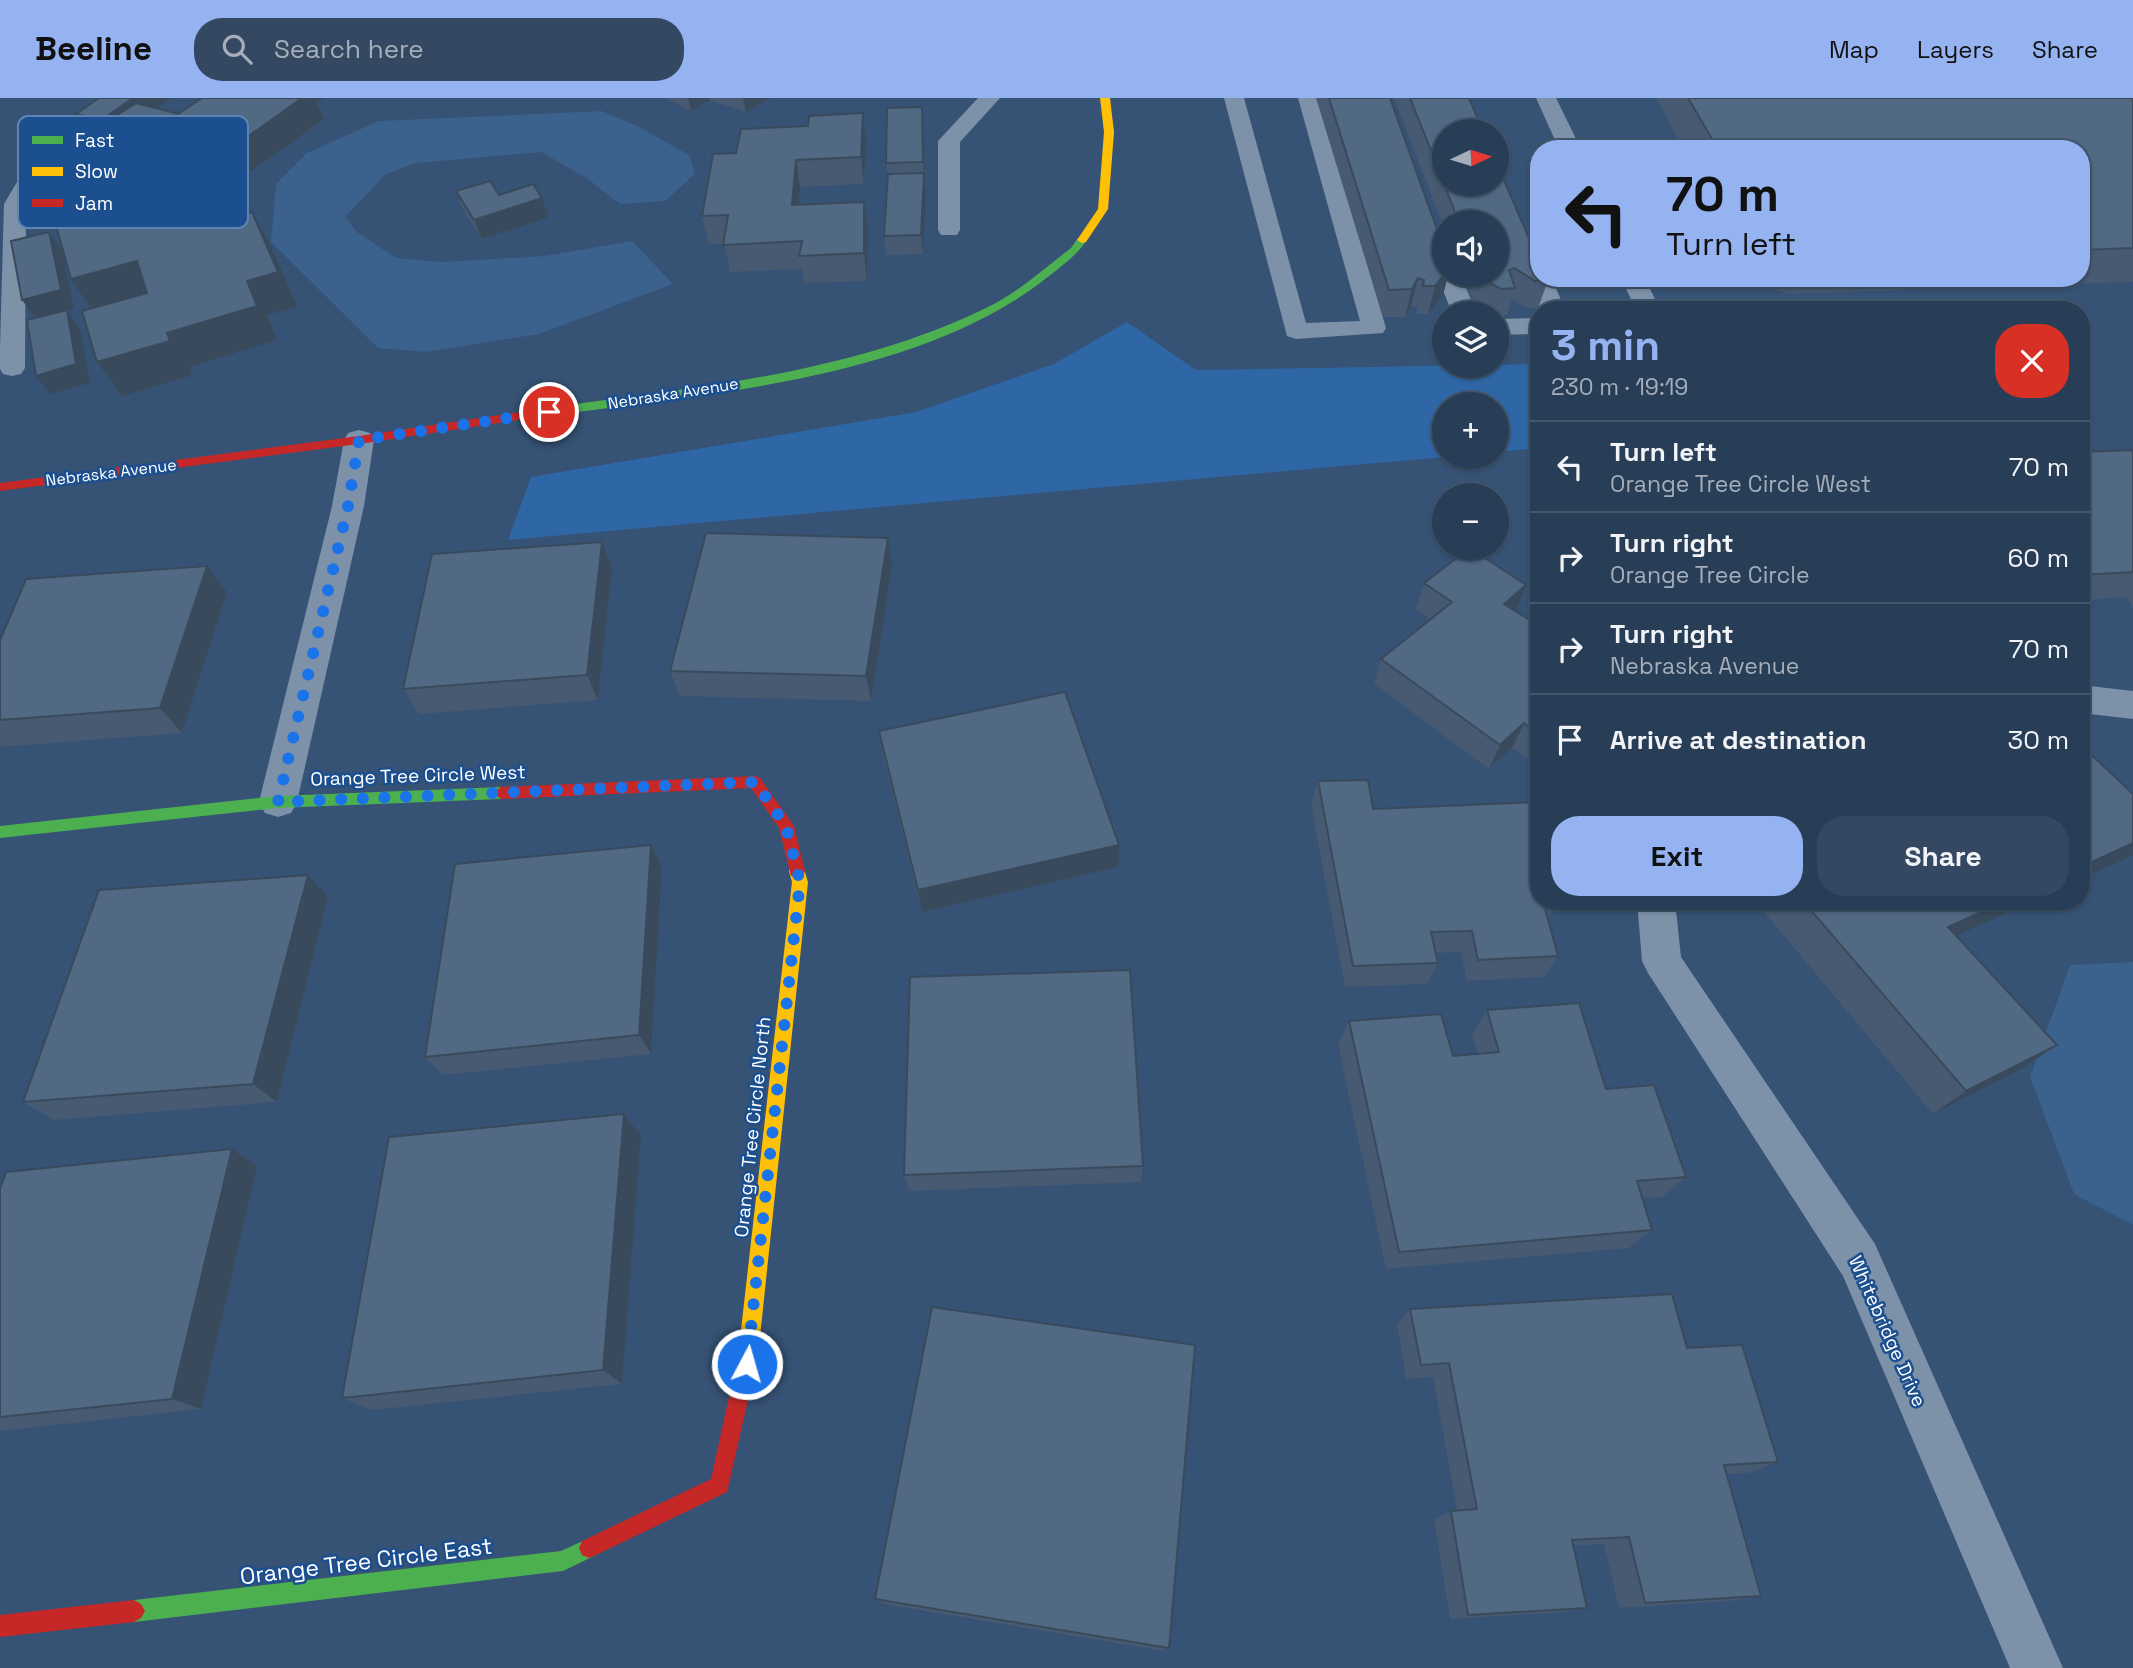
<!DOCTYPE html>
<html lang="en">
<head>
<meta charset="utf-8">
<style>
  :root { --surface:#283e57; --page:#344961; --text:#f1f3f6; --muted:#a5aeba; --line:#44576d; --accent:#95b2f1 }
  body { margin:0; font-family:"Space Grotesk",sans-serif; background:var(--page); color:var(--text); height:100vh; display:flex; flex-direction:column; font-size:26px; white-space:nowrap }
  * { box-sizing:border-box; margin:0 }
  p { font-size:23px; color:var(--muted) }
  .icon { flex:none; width:38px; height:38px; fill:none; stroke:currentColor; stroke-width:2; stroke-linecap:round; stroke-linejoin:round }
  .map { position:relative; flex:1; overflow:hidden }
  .side { position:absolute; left:1530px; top:203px; width:560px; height:609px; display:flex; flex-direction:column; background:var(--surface); border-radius:28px; box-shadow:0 2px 5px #0004,0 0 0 2px var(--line) }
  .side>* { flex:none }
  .guide { position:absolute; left:1530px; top:42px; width:560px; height:147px; border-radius:28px; box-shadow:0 2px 5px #0004,0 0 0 2px var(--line); background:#95b2f1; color:#111; overflow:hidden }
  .needle { width:46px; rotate:86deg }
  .controls { position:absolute; left:1432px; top:21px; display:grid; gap:14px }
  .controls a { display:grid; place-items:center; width:77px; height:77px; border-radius:50%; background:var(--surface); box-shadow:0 2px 5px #0004,0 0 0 2px var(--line); font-size:35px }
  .pin { position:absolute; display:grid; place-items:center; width:60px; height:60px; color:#fff; margin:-30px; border:4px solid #fff; border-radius:50%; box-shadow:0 2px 7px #0007 }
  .me { position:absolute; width:77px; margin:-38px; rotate:6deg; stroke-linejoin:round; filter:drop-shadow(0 0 5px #0008) }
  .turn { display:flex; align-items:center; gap:24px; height:147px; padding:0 21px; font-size:32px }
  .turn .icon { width:91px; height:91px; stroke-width:2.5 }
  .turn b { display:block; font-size:49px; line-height:60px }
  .round { display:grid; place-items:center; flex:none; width:74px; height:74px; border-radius:28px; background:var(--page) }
  .overview { display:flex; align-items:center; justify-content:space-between; height:119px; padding:0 21px }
  h1 { font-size:42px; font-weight:800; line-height:52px; color:var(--accent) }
  .action { display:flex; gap:14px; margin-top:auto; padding:14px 21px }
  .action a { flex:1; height:80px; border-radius:28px; background:var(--accent); color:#111; font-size:28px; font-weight:800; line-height:80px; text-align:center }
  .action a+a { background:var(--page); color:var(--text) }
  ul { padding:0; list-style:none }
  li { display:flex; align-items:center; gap:21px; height:91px; padding:0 21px; border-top:2px solid var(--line) }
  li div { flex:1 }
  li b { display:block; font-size:26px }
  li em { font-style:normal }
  header { display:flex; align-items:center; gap:42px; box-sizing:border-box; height:98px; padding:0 35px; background:var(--accent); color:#111 }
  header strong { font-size:33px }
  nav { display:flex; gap:38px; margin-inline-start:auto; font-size:24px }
  .search { width:490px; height:63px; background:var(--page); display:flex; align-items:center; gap:18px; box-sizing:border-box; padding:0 24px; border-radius:28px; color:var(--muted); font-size:26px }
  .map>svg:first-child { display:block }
  .green { fill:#2f66a5 }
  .water { fill:#3b618d }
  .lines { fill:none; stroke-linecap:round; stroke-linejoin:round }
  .lane { fill:#7d92a8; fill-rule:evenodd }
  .street { fill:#7d92a8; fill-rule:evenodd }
  .fast { fill:#4caf50; fill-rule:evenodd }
  .slow { fill:#ffc107; fill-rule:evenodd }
  .jam { fill:#c62828; fill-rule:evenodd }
  .wall { fill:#475a72 }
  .shaded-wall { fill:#394a5c }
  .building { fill:#526984; stroke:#394a5c; stroke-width:2 }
  .route { stroke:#1a73e8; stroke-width:12; stroke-dasharray:0 21.6 }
  .labels { text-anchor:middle; stroke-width:5; stroke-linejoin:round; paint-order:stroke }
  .far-street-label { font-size:16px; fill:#fff; stroke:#1b4f8f }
  .street-label { font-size:19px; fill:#fff; stroke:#1b4f8f }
  .near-street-label { font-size:23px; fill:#fff; stroke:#1b4f8f }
  .key { fill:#1b4f8f; stroke:#5f84b1; stroke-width:2 }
  .key-label { font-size:19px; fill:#fff }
</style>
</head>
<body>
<header>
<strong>Beeline</strong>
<div class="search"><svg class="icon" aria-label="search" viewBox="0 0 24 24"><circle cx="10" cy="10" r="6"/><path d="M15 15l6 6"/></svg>Search here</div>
<nav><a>Map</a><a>Layers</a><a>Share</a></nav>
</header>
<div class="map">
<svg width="2133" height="1570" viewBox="0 0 2133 1570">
  <rect width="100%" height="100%" fill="#365274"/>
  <path class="green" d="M 1127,224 L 1196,272 L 1538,266 L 1538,350 L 1496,354 L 1496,306 L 1444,306 L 1444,359 L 508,442 L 531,379 L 916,314 L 1054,266 Z"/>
  <g class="water">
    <path d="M 602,13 L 641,30 L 689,57 L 695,76 L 665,103 L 620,106 L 588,81 L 541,54 L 416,65 L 386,76 L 345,119 L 357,134 L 396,160 L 441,164 L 545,158 L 632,143 L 673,186 L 539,236 L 426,254 L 378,250 L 271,144 L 276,86 L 307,55 L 379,23 Z"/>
    <path d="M 2133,864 L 2133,1127 L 2074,1096 L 2030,979 L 2070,867 Z"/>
  </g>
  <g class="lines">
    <g class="lane">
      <path d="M 106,0 L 131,0 L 56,56 L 26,106 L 25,270 L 21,276 L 12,278 L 3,276 L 0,271 L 0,249 L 4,106 L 39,47 L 71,21 Z"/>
      <path d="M 978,0 L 1000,0 L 960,44 L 960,132 L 957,137 L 941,137 L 938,132 L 938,43 Z"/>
      <path d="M 1224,0 L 1244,0 L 1306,225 L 1360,223 L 1298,0 L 1318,0 L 1386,230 L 1383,235 L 1296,241 L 1287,238 Z"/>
      <path d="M 1536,0 L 1556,0 L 1581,51 L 1559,51 Z"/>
      <path d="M 1444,171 L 1444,177 L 1461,177 L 1476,215 L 1452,215 L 1437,177 Z"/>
      <path d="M 1538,173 L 1538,180 L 1552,180 L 1565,212 L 1541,212 L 1528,180 L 1532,175 Z"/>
      <path d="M 1621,180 L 1645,180 L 1660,212 L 1636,212 Z"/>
      <path d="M 1538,220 L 1538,236 L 1496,237 L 1496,221 Z"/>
    </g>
    <g class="street">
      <path d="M 359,332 L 370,335 L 374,342 L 364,408 L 297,704 L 291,715 L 278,719 L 265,715 L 259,704 L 332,408 L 344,342 L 348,335 Z"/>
      <path d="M 2081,587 L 2133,593 L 2133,621 L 2081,615 Z"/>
      <path d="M 1637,803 L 1675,803 L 1681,859 L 1875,1146 L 2063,1570 L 2010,1570 L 1843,1178 L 1648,875 L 1642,863 Z"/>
    </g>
    <g class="fast">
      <path d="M 1078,140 L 1087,142 C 1077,157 1063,167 1049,178 C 918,283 701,296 540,319 L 534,315 L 540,311 C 694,289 853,277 994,206 C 1022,191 1046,169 1071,150 Z"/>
      <path d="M 501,689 L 509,695 L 501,701 L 278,710 L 0,740 L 0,728 L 278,698 Z"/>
      <path d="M 589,1440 L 596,1443 L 599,1450 L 596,1457 L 563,1473 L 134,1524 L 127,1520 L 123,1513 L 127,1506 L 134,1502 L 561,1453 Z"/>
    </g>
    <g class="slow">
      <path d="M 1100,0 L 1110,0 L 1114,34 L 1108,111 L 1086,144 L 1082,145 L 1077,142 L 1098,111 L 1104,34 Z"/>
      <path d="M 797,766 L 803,768 L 808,784 L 758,1258 L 755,1265 L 748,1268 L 741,1265 L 738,1258 L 792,784 L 789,773 L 791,768 Z"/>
    </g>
    <g class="jam">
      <path d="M 540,311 L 546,315 L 544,318 L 359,346 L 0,393 L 0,385 L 359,338 Z"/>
      <path d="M 755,678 L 760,680 L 794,728 L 805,773 L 803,778 L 791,778 L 779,730 L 751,690 L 501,701 L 493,695 L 501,689 Z"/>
      <path d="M 748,1248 L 755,1251 L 758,1258 L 727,1394 L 596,1457 L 589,1460 L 582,1457 L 579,1450 L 582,1443 L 711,1381 L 738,1258 L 741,1251 Z"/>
      <path d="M 134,1502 L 141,1506 L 145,1513 L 141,1520 L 134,1524 L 0,1539 L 0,1517 Z"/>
    </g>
  </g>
  <g class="wall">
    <path d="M 99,0 L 171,0 L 156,10 L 178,16 L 316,5 L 324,21 L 250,74 L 231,68 L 201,89 L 149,74 L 137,81 L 96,69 L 78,42 L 89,35 L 76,16 Z"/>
    <path d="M 666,0 L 770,0 L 746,14 L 710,2 L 691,13 Z"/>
    <path d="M 1316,0 L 1390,0 L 1444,177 L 1448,177 L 1443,197 L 1428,216 L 1416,216 L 1417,209 L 1411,208 L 1405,219 L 1383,219 Z"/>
    <path d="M 1394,0 L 1469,0 L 1548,182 L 1538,210 L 1526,210 L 1512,201 L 1507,217 L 1496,218 L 1496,215 L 1488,215 L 1473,207 L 1462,177 L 1496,177 L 1496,124 L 1444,124 L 1444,130 Z"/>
    <path d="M 1656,0 L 2133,0 L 2133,184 L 1789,196 L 1760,187 L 1756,180 L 2081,180 L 2081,51 L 1684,51 Z"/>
    <path d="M 922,9 L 926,94 L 923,156 L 886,157 L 884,138 L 888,79 L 886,65 Z"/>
    <path d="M 863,15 L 866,42 L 864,86 L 800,89 L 799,107 L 864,104 L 868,132 L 867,183 L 804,185 L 802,171 L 730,174 L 724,145 L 709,146 L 702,118 L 736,55 L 808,28 Z"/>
    <path d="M 456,93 L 499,97 L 549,119 L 482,141 L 463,112 Z"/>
    <path d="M 2133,352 L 2133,510 L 2126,499 L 2081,502 L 2081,354 Z"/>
    <path d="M 602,444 L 612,470 L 598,602 L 419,616 L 403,591 Z"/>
    <path d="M 892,467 L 871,603 L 680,598 L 670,573 Z"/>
    <path d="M 207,468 L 227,494 L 182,635 L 0,649 L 0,542 Z"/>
    <path d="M 1424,485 L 1515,513 L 1533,524 L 1538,520 L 1538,668 L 1512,650 L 1489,671 L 1374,586 L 1381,561 L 1431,522 L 1416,511 Z"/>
    <path d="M 879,633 L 1119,747 L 1118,769 L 922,814 L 883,657 Z"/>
    <path d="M 1318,683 L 1373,711 L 1538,803 L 1559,803 L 1548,820 L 1558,858 L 1544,879 L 1467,883 L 1461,854 L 1435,855 L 1438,865 L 1427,886 L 1345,889 L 1311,707 Z"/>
    <path d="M 662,769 L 651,956 L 443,977 L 425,959 Z"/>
    <path d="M 328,799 L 277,1004 L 54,1022 L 23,1004 Z"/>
    <path d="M 1755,803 L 2032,803 L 1956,838 L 2021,971 L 1933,1016 Z"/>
    <path d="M 1487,912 L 1606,991 L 1686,1079 L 1662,1099 L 1642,1100 L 1652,1132 L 1629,1150 L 1386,1171 L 1338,947 L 1349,923 L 1453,958 L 1478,956 L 1472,937 Z"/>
    <path d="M 624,1016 L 641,1038 L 622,1286 L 372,1312 L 342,1300 Z"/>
    <path d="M 232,1051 L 257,1068 L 201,1311 L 0,1333 L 0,1091 Z"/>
    <path d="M 1143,1068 L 1141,1084 L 909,1093 L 904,1077 Z"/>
    <path d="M 1410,1211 L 1687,1250 L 1778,1364 L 1748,1375 L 1726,1376 L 1761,1498 L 1730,1503 L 1619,1510 L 1604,1446 L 1573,1448 L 1587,1510 L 1564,1514 L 1450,1521 L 1434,1421 L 1451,1413 L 1457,1412 L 1433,1279 L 1406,1281 L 1397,1226 Z"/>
    <path d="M 875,1501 L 1169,1550 L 1164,1553 L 884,1506 Z"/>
  </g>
  <g class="shaded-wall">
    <path d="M 133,0 L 171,0 L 112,41 L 101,22 Z"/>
    <path d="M 296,0 L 324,0 L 316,5 L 324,21 L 250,74 L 236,47 Z"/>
    <path d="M 688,0 L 709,0 L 710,2 L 691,13 Z"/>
    <path d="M 743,0 L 770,0 L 746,14 Z"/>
    <path d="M 922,9 L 923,27 L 925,83 L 923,64 Z"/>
    <path d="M 863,15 L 866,42 L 864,86 L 861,59 Z"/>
    <path d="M 216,41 L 231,68 L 201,89 L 186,61 Z"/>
    <path d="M 132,46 L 149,74 L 137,81 L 121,54 Z"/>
    <path d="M 796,62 L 800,89 L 797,134 L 792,107 Z"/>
    <path d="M 924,75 L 926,94 L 923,156 L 921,137 Z"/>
    <path d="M 210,94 L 230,128 L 222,122 Z"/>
    <path d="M 542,100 L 549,119 L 482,141 L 474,122 Z"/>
    <path d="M 864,104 L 868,132 L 867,183 L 864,155 Z"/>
    <path d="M 252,114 L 271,148 L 297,209 L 267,217 L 277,242 L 189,269 L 193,277 L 122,298 L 97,264 L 247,183 Z"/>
    <path d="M 49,134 L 62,153 L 74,210 L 67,212 L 80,231 L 90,285 L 50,296 L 36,278 L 36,221 L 22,202 Z"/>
    <path d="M 137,163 L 159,198 L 95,216 L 71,181 Z"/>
    <path d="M 1444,177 L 1448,177 L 1443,197 L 1428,216 L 1435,188 Z"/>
    <path d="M 1418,180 L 1411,208 L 1405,219 L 1412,191 Z"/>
    <path d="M 888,440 L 892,467 L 871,603 L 866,578 Z"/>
    <path d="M 602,444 L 612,470 L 598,602 L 587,577 Z"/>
    <path d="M 207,468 L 227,494 L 182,635 L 160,610 Z"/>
    <path d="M 1526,487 L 1516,513 L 1504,506 Z"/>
    <path d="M 1524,625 L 1512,650 L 1489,671 L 1500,647 Z"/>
    <path d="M 2133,745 L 2133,757 L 2081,781 L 2081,769 Z"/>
    <path d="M 651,747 L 662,769 L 651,956 L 639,937 Z"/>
    <path d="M 1119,747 L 1118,769 L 922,814 L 918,792 Z"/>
    <path d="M 308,777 L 328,799 L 277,1004 L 253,986 Z"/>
    <path d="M 2005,803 L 2032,803 L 1918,856 L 1948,829 Z"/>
    <path d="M 2057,947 L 2021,971 L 1933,1016 L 1966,993 Z"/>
    <path d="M 624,1016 L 641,1038 L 622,1286 L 603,1272 Z"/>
    <path d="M 232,1051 L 257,1068 L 201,1311 L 172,1301 Z"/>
  </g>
  <g class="building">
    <path d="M 99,0 L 133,0 L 101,22 L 76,16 Z"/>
    <path d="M 202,0 L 302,0 L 236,47 L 216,41 L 186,61 L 132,46 L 121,54 L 78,42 L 136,5 L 178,16 Z"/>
    <path d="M 1329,0 L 1390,0 L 1444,151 L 1444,177 L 1435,188 L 1423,188 L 1424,182 L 1418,180 L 1412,191 L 1389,192 Z"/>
    <path d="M 1410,0 L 1469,0 L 1483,33 L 1444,33 L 1444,85 Z"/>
    <path d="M 1688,0 L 2133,0 L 2133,150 L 2081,152 L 2081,51 L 1718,51 Z"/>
    <path d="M 922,9 L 923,64 L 886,65 L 887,10 Z"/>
    <path d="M 863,15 L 861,59 L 796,62 L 792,107 L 864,104 L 864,155 L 799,158 L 802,143 L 723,147 L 728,117 L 702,118 L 713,56 L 736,55 L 741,31 L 808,28 L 809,18 Z"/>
    <path d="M 1496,64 L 1538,161 L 1538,180 L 1547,180 L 1548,182 L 1535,183 L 1514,170 L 1509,172 L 1515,190 L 1501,191 L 1481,180 L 1480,177 L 1496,177 L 1496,124 L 1459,124 L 1444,86 L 1496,86 Z"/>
    <path d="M 924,75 L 921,137 L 884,138 L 888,76 Z"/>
    <path d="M 490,83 L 499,97 L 533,86 L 542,100 L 474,122 L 456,93 Z"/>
    <path d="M 210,94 L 222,122 L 252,114 L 278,174 L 247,183 L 257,208 L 167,235 L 170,243 L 97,264 L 82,213 L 147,195 L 137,163 L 71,181 L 54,120 L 146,96 L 150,109 Z"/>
    <path d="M 49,134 L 61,192 L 22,202 L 11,143 Z"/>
    <path d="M 67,212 L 76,266 L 36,278 L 27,222 Z"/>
    <path d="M 2133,352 L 2133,474 L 2081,477 L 2081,425 L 2082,425 L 2081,423 L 2081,354 Z"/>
    <path d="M 706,435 L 888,440 L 866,578 L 670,573 Z"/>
    <path d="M 602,444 L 587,577 L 403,591 L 432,456 Z"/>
    <path d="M 1470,450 L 1526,487 L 1504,506 L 1533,524 L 1538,520 L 1538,636 L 1524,625 L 1500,647 L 1381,561 L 1452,504 L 1424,485 Z"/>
    <path d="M 207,468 L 160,610 L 0,622 L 0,542 L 26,481 Z"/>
    <path d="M 1065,594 L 1119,747 L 918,792 L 879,633 Z"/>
    <path d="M 2081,647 L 2133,696 L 2133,745 L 2081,769 Z"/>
    <path d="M 1368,682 L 1373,711 L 1538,704 L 1538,803 L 1543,803 L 1558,858 L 1478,862 L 1472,833 L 1431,834 L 1438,865 L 1353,868 L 1318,683 Z"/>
    <path d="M 651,747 L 639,937 L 425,959 L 455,766 Z"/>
    <path d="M 308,777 L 253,986 L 23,1004 L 99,792 Z"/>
    <path d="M 1803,803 L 2005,803 L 1948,829 L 2057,947 L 1966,993 Z"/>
    <path d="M 1130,872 L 1143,1068 L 904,1077 L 910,879 Z"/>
    <path d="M 1579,905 L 1606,991 L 1654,987 L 1686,1079 L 1637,1083 L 1652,1132 L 1399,1154 L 1349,923 L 1441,916 L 1453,958 L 1499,954 L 1487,912 Z"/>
    <path d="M 624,1016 L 603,1272 L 342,1300 L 389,1039 Z"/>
    <path d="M 232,1051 L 172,1301 L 0,1319 L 0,1091 L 6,1074 Z"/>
    <path d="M 1672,1196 L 1687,1250 L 1742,1247 L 1778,1364 L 1724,1367 L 1761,1498 L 1645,1505 L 1629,1439 L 1572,1442 L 1587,1510 L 1468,1517 L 1451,1413 L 1477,1411 L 1449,1265 L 1421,1267 L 1410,1211 Z"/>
    <path d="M 932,1209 L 1195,1247 L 1169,1550 L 875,1501 Z"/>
  </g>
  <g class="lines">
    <path class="route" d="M 549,314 L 359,342 L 348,408 L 278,704 L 755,684 L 786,728 L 800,784 L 747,1266"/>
  </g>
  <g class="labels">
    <g class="far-street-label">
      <text transform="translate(673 295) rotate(-9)" y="6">Nebraska Avenue</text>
      <text transform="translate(111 374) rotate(-7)" y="6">Nebraska Avenue</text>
    </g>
    <g class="street-label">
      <text transform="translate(418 677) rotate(-2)" y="7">Orange Tree Circle West</text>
      <text transform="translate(752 1029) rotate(-84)" y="7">Orange Tree Circle North</text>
      <text transform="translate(1888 1233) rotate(66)" y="7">Whitebridge Drive</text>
    </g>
    <g class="near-street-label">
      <text transform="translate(366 1463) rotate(-7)" y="8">Orange Tree Circle East</text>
    </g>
  </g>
  <rect x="18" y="18" width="230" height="112" rx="10" class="key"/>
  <rect x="32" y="38" width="31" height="8" fill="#4caf50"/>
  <rect x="32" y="69" width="31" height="9" fill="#ffc107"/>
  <rect x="32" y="101" width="31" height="8" fill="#c62828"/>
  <g class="key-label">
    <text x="75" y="49">Fast</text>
    <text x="75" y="80">Slow</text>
    <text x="75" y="112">Jam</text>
  </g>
</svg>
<div class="controls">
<a><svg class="needle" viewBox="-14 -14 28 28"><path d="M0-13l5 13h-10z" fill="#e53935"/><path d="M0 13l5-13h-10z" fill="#a5aeba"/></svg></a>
<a><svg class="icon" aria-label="sound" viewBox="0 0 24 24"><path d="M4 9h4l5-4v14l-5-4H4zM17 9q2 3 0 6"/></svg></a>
<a><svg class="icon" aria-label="layers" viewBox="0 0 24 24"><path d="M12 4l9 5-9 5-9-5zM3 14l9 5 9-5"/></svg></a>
<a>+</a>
<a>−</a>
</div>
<div class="pin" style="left:549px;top:314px;background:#d93025"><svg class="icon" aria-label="arrive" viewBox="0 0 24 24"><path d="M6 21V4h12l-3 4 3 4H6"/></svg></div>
<svg class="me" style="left:747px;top:1266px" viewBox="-20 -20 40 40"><circle r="17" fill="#1a73e8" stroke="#fff" stroke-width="3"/><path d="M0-11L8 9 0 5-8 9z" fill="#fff"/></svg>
<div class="guide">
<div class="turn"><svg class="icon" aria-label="left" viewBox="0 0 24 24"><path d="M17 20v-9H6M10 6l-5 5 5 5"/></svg><div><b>70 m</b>Turn left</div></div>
</div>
<section class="side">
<div class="overview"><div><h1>3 min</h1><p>230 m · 19:19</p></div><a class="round" style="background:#d93025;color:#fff"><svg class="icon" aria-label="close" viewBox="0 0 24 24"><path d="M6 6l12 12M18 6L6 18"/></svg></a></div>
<ul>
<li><svg class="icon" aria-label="left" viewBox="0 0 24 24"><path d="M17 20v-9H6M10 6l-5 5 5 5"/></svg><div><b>Turn left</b><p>Orange Tree Circle West</p></div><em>70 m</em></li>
<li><svg class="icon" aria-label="right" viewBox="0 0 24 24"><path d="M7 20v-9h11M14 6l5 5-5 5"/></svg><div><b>Turn right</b><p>Orange Tree Circle</p></div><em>60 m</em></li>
<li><svg class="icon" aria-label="right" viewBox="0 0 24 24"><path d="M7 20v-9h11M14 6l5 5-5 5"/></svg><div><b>Turn right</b><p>Nebraska Avenue</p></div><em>70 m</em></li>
<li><svg class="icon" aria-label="arrive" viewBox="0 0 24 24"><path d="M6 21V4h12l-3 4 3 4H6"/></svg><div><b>Arrive at destination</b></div><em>30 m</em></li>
</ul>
<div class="action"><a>Exit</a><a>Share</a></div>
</section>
</div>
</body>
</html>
